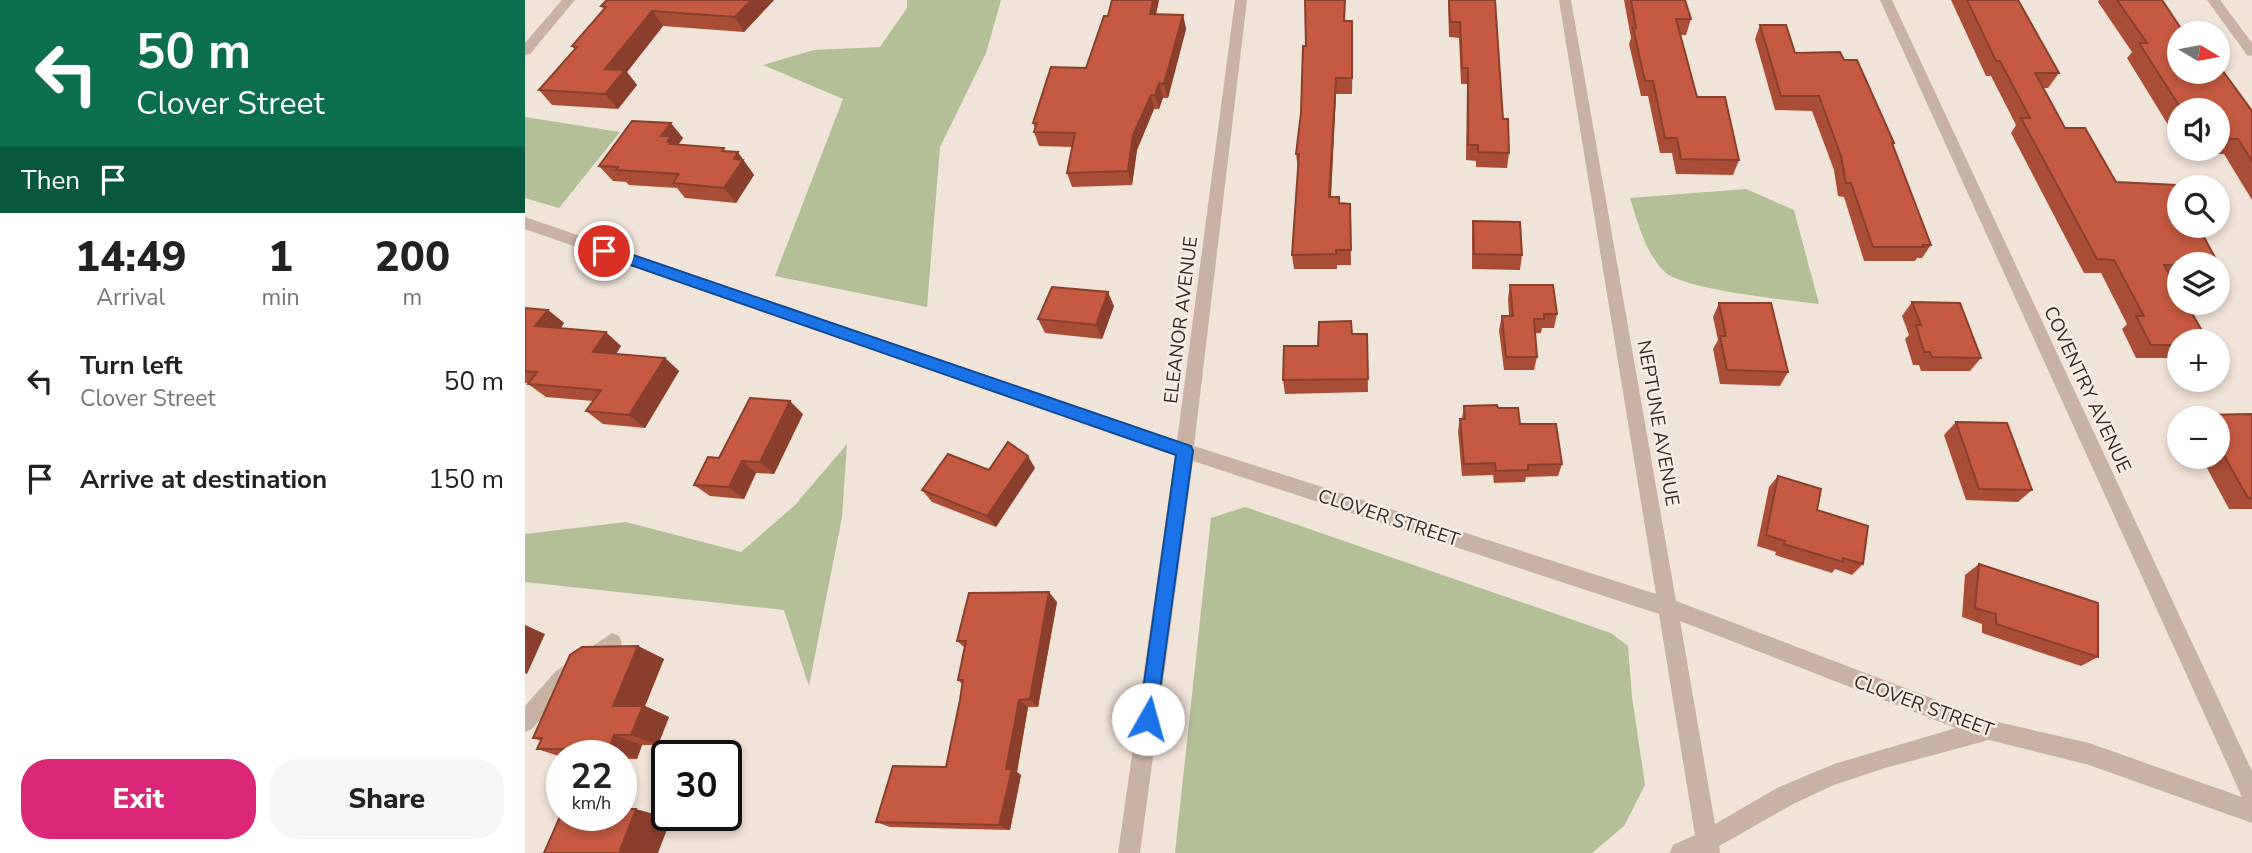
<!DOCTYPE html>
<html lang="en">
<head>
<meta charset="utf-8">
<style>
  :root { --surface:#fff; --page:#f6f6f6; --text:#222; --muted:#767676; --accent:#db2777 }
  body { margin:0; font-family:"Nunito Sans",sans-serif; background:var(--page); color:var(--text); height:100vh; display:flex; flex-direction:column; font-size:26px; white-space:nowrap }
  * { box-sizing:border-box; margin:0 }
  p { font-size:23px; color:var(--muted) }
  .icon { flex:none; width:38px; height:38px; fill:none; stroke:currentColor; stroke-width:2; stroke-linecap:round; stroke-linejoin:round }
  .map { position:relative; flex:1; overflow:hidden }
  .drawer { display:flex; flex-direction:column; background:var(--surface); width:525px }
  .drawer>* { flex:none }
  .top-card { background:#0b6e4f; color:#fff; overflow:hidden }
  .needle { width:46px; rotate:100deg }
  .fabs { position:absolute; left:1642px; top:21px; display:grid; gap:14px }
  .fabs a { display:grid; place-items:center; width:63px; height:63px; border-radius:50%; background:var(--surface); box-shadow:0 4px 10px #0003; font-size:35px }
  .speed { position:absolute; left:21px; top:740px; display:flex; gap:14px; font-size:35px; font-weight:700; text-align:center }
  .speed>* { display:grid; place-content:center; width:91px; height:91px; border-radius:50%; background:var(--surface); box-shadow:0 4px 10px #0003; line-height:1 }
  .speed small { font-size:18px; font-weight:400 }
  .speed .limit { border:4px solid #111; border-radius:10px; background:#fff; color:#111 }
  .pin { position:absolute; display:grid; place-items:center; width:60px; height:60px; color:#fff; margin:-30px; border:4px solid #fff; border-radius:50%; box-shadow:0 2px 7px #0007 }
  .me { position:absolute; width:77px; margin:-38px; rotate:7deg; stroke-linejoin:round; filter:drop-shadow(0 0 5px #0008) }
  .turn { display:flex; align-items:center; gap:24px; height:147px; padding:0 21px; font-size:32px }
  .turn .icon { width:91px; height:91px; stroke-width:2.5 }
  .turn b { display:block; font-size:49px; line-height:60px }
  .then { display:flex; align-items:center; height:66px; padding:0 21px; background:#0003; gap:14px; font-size:26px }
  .eta { display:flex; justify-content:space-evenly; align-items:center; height:119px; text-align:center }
  .eta b { font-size:42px; font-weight:800; line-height:49px }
  .action { display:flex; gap:14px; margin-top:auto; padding:14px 21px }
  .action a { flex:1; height:80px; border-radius:28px; background:var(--accent); color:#fff; font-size:28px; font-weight:800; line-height:80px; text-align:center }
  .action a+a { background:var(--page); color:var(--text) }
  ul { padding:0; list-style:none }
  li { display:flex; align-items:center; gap:21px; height:98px; padding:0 21px }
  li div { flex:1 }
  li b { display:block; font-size:26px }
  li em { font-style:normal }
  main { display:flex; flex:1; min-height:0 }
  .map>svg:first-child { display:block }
  .green { fill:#b3bf97 }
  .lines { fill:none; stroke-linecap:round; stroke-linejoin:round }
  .minor { fill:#c8b2a3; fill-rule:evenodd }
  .wall { fill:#a94d37 }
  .shaded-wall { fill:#8a3f2d }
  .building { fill:#c55a40; stroke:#8a3f2d; stroke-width:2 }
  .route { fill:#1a73e8; stroke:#114b97; stroke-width:2 }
  .labels { text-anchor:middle; stroke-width:5; stroke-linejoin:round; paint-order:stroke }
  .street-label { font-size:19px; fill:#332925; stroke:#f8ede3 }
</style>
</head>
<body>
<main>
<section class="drawer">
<div class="top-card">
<div class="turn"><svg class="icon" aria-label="left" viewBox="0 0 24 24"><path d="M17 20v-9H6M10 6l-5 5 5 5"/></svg><div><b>50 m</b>Clover Street</div></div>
<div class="then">Then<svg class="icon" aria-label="arrive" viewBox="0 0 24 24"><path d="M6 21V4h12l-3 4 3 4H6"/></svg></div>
</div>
<div class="eta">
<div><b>14:49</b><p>Arrival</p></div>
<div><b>1</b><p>min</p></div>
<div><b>200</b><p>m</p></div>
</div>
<ul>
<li><svg class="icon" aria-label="left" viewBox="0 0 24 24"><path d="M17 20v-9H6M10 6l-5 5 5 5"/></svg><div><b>Turn left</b><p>Clover Street</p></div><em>50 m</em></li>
<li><svg class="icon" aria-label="arrive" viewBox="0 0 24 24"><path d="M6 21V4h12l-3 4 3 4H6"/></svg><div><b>Arrive at destination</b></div><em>150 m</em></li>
</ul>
<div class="action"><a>Exit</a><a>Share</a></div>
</section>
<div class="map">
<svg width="1727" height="853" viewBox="0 0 1727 853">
  <rect width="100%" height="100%" fill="#f0e3d7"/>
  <g class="green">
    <path d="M 382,0 L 476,0 L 461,53 L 415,147 L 402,307 L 250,276 L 318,99 L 238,65 L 289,50 L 355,47 L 382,8 Z"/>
    <path d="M 0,117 L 95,132 L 34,208 L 0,198 Z"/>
    <path d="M 1221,189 L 1269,210 L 1294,304 C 1264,300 1159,290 1140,272 C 1120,253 1113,223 1105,198 Z"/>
    <path d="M 322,444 L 317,517 L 284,686 L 259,610 L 0,582 L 0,534 L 101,522 L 216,552 L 270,505 Z"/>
    <path d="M 720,507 L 1086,633 L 1103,646 L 1107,697 L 1120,785 L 1099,826 L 1067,853 L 650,853 L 686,518 Z"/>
  </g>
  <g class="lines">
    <g class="minor">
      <path d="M 37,0 L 50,0 L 5,54 L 0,55 L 0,43 Z"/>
      <path d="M 710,0 L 722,0 L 669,446 L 1131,594 L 1034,0 L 1046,0 L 1151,601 L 1464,720 L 1564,743 L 1717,797 L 1355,0 L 1367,0 L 1727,771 L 1727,823 L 1564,765 L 1464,740 L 1360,768 L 1309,785 L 1268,804 L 1194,846 L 1195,853 L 1145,853 L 1148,845 L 1170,835 L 1134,614 L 668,461 L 615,853 L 593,853 L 650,455 L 0,229 L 0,217 L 652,441 ZM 1155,621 L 1431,728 L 1309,764 L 1252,788 L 1190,824 Z"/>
      <path d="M 1682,0 L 1695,0 L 1727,43 L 1727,56 L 1722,55 Z"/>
      <path d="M 87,633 L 94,636 L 97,643 L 94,650 L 45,685 L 7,729 L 0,732 L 0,706 L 31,671 Z"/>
    </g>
  </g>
  <g class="wall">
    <path d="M 249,0 L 219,32 L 138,26 L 102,72 L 112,85 L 93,109 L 27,105 L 14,90 L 50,49 L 47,46 L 79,9 L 76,6 Z"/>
    <path d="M 587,0 L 634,0 L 631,14 L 658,15 L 661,29 L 643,98 L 638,98 L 634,109 L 629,109 L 612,150 L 607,185 L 547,187 L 542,173 L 547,147 L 514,146 L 509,132 L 510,128 L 508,123 L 561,68 L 583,16 Z"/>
    <path d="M 923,0 L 970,0 L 978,119 L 984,153 L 982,168 L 951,167 L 951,161 L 941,160 L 942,84 L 936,84 L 934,38 L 924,37 Z"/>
    <path d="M 1099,0 L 1160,0 L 1166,19 L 1161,35 L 1155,35 L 1172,97 L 1214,160 L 1208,175 L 1151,174 L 1147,153 L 1135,153 L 1123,96 L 1116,96 L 1104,44 L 1106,38 Z"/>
    <path d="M 1426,0 L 1493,0 L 1534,73 L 1523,88 L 1518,88 L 1540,128 L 1591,182 L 1694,265 L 1692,266 L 1692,264 L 1654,264 L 1654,278 L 1647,279 L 1654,341 L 1654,358 L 1611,358 L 1597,329 L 1602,324 L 1576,273 L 1559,273 L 1486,133 L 1491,125 L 1466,76 L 1461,76 Z"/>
    <path d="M 1574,0 L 1637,0 L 1654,33 L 1727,111 L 1727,200 L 1699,154 L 1690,154 L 1688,149 L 1692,149 L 1692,110 L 1654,110 L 1654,133 L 1648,133 L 1602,58 L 1607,52 L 1573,2 Z"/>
    <path d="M 820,21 L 827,21 L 827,94 L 811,94 L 806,197 L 814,203 L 825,204 L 826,265 L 812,265 L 812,269 L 769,269 L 767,255 L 773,169 L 771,154 L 776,113 L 781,46 Z"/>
    <path d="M 1235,25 L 1270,53 L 1319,60 L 1369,143 L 1368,146 L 1406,245 L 1397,258 L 1392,258 L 1390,261 L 1339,261 L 1319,197 L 1313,196 L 1309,170 L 1287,111 L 1250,110 L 1230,39 Z"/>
    <path d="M 158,138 L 153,145 L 199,148 L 201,152 L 224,168 L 229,175 L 211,203 L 160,198 L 152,188 L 104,185 L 101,182 L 88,181 L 74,166 Z"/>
    <path d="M 948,221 L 997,255 L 995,270 L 947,269 L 947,236 Z"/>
    <path d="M 985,285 L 1032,314 L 1029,328 L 1017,328 L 1016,333 L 1010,333 L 1012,357 L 1009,370 L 979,370 L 974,330 L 977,316 L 984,316 L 983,299 Z"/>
    <path d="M 1387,302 L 1456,358 L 1445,371 L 1396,371 L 1394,365 L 1388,365 L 1380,339 L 1384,335 L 1377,316 Z"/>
    <path d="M 1194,303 L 1263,372 L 1255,386 L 1195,384 L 1188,349 L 1193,340 L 1188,317 Z"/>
    <path d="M 589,306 L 577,339 L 520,333 L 513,319 Z"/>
    <path d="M 0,308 L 23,310 L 39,323 L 36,328 L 96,346 L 91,354 L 140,358 L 154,371 L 120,428 L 78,424 L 61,411 L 68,401 L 21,397 L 3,384 L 4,383 L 0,383 Z"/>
    <path d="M 827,334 L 842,334 L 843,392 L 760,394 L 758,380 L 793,346 Z"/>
    <path d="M 939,406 L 973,408 L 995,424 L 1037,464 L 1033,476 L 1001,477 L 1000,482 L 969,483 L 968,475 L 937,476 L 933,431 L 935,419 L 937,419 Z"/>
    <path d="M 278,414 L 249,474 L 231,473 L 219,499 L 185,496 L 169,485 L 194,458 Z"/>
    <path d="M 1727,414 L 1727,509 L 1704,509 L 1676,457 L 1692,457 L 1692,418 L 1672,418 L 1677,415 Z"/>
    <path d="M 1431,422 L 1507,490 L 1493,502 L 1441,500 L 1419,435 Z"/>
    <path d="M 510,468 L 471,527 L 407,502 L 397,490 L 464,470 Z"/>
    <path d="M 1253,476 L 1292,510 L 1338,564 L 1327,575 L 1310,569 L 1307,573 L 1250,555 L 1251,552 L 1232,546 L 1244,487 Z"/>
    <path d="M 1454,564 L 1573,657 L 1556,666 L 1457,633 L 1457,624 L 1437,617 L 1440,575 Z"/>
    <path d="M 532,602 L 513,707 L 503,707 L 492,772 L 496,775 L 485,830 L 365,827 L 351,822 L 421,767 L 435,700 L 437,684 L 433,680 L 440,648 L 432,641 Z"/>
    <path d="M 113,646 L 139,659 L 120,706 L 144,717 L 133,745 L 117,745 L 112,759 L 96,759 L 96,756 L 37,756 L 37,757 L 12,749 L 16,741 L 8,738 Z"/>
  </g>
  <g class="shaded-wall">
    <path d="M 226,0 L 249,0 L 219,32 L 210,17 Z"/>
    <path d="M 628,0 L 634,0 L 628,28 L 625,14 Z"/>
    <path d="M 127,11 L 138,26 L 102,72 L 112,85 L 93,109 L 80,94 L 80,69 Z"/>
    <path d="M 658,15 L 661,29 L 643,98 L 639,84 Z"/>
    <path d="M 827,21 L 828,37 L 827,94 Z"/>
    <path d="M 811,78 L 811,94 L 805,212 L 804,197 Z"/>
    <path d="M 634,83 L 638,98 L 634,109 L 630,95 Z"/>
    <path d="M 626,95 L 629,109 L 612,150 L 607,185 L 603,171 L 608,135 Z"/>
    <path d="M 146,123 L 158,138 L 153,145 L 155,156 L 136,136 Z"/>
    <path d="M 213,152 L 229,175 L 211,203 L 199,188 L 209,159 Z"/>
    <path d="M 583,292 L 589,306 L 577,339 L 571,325 Z"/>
    <path d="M 23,310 L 39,323 L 27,340 L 10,326 Z"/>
    <path d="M 81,332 L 96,346 L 84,365 L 68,352 Z"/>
    <path d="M 140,358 L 154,371 L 120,428 L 104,415 Z"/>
    <path d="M 265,401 L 278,414 L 249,474 L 235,462 Z"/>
    <path d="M 503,456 L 510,468 L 471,527 L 462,516 Z"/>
    <path d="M 217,461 L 231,473 L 219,499 L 204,487 Z"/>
    <path d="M 524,592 L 532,602 L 513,707 L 505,699 Z"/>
    <path d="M 0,625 L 20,634 L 2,674 L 0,673 Z"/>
    <path d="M 113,646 L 139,659 L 120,706 L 144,717 L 133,745 L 106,735 L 88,706 Z"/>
    <path d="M 494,700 L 503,707 L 492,772 L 496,775 L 485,830 L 474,825 L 481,769 Z"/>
    <path d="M 89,735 L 117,745 L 112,759 L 84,749 Z"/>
    <path d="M 111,809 L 146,819 L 133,853 L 94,853 Z"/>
  </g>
  <g class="building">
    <path d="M 82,0 L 226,0 L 210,17 L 127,11 L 80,69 L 100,70 L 80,94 L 14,90 L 52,47 L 47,46 L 81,7 L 76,6 Z"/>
    <path d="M 587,0 L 628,0 L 625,14 L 658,15 L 639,84 L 634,83 L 630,95 L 626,95 L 608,135 L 603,171 L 542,173 L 550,133 L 509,132 L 512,123 L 508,123 L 526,67 L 561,68 L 579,16 L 583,16 Z"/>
    <path d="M 780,0 L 820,0 L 819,21 L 827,21 L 827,78 L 811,78 L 804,197 L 814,197 L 814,203 L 825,204 L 826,250 L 811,250 L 811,254 L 767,255 L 774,154 L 771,154 L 776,113 L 778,46 L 781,46 Z"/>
    <path d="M 924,0 L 970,0 L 978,119 L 983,119 L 984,153 L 953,152 L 953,145 L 943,145 L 943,68 L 937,68 L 935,22 L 925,22 Z"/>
    <path d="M 1106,0 L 1160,0 L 1166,19 L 1151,19 L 1172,97 L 1200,97 L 1214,160 L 1156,159 L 1152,138 L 1140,138 L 1128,81 L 1120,81 L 1108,28 L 1111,28 Z"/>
    <path d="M 1442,0 L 1493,0 L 1534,73 L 1510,73 L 1540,128 L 1560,128 L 1591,182 L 1652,185 L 1654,189 L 1654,226 L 1673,226 L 1694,265 L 1639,265 L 1654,291 L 1654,303 L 1661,303 L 1683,341 L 1654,341 L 1654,345 L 1626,345 L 1611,316 L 1619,316 L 1589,260 L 1572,259 L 1496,118 L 1505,118 L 1475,61 L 1471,61 Z"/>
    <path d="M 1592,0 L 1637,0 L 1659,33 L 1654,33 L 1654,72 L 1692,72 L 1692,63 L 1727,111 L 1727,161 L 1713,139 L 1705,139 L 1699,130 L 1695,130 L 1692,125 L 1692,110 L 1657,110 L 1614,43 L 1622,43 Z"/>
    <path d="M 1235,25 L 1261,25 L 1270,53 L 1315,52 L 1319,60 L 1332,60 L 1369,143 L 1367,143 L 1406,245 L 1398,245 L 1399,247 L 1348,247 L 1326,183 L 1321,183 L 1316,156 L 1294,96 L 1256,96 Z"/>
    <path d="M 107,121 L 146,123 L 136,136 L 146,136 L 142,142 L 147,142 L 145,144 L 199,148 L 197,151 L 213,152 L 209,159 L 218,160 L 199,188 L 148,183 L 154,174 L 91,170 L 93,167 L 74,166 Z"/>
    <path d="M 948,221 L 995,222 L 997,255 L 949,254 Z"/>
    <path d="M 985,285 L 1028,285 L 1032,314 L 1019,314 L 1019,319 L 1009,319 L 1012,357 L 981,357 L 977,316 L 988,316 Z"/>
    <path d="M 527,287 L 583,292 L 571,325 L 513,319 Z"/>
    <path d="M 1387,302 L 1435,303 L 1456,358 L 1407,357 L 1405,352 L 1399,352 L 1391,325 L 1396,325 Z"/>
    <path d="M 1194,303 L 1246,303 L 1263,372 L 1202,370 L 1195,336 L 1201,336 Z"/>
    <path d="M 0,308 L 23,310 L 10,326 L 81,332 L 68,352 L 140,358 L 104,415 L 61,411 L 76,390 L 3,384 L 12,372 L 0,371 Z"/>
    <path d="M 826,321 L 827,334 L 842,334 L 843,379 L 758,380 L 759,346 L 793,346 L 794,322 Z"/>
    <path d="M 225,398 L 265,401 L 235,462 L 217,461 L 204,487 L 169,485 L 183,457 L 194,458 Z"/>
    <path d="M 972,405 L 973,408 L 993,408 L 995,424 L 1031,424 L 1037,464 L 1003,465 L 1003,470 L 971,471 L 970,463 L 939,464 L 935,419 L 940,419 L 939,406 Z"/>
    <path d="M 1727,414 L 1727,498 L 1723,498 L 1692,443 L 1692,418 L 1679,418 L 1677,415 Z"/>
    <path d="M 1431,422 L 1482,423 L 1507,490 L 1454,489 Z"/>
    <path d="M 483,442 L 503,456 L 462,516 L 397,490 L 423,454 L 464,470 Z"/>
    <path d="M 1253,476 L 1296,489 L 1292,510 L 1343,526 L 1338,564 L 1318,558 L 1318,562 L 1259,544 L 1260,541 L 1241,535 Z"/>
    <path d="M 1454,564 L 1573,603 L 1573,657 L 1471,624 L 1471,614 L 1450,608 Z"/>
    <path d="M 524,592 L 505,699 L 494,700 L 481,769 L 487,769 L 474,825 L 351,822 L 368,766 L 421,767 L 435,700 L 438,680 L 433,680 L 441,641 L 432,641 L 444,593 Z"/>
    <path d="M 113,646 L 88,706 L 118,706 L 106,735 L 89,735 L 84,749 L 12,749 L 17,738 L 8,738 L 45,655 L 57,647 Z"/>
    <path d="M 96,809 L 111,809 L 94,853 L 19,853 L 37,812 L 37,816 L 96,816 Z"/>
  </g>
  <path class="route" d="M 79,245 L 666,446 L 668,451 L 630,726 L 623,729 L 616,726 L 614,719 L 651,455 L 74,254 L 74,247 Z"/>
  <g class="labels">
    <g class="street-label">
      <text transform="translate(655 320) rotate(-83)" y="7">ELEANOR AVENUE</text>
      <text transform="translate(1563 389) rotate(65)" y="7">COVENTRY AVENUE</text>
      <text transform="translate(1134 423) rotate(80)" y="7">NEPTUNE AVENUE</text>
      <text transform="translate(864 517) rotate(18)" y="7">CLOVER STREET</text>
      <text transform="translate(1399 705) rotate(20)" y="7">CLOVER STREET</text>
    </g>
  </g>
</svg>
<div class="fabs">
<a><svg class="needle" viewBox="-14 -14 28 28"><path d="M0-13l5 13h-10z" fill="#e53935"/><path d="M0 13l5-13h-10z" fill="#767676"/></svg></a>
<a><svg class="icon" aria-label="sound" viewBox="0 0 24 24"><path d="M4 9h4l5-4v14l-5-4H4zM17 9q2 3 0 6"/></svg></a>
<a><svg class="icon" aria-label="search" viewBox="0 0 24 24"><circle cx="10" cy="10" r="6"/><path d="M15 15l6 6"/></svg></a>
<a><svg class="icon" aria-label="layers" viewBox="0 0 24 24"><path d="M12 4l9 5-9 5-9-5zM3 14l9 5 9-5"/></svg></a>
<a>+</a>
<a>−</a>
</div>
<div class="speed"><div>22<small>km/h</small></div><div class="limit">30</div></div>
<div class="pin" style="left:79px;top:251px;background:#d93025"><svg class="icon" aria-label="arrive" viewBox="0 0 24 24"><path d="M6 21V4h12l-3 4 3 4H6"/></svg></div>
<svg class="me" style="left:623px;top:719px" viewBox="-20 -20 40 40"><circle r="19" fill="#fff"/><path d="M0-13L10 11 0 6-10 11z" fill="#1a73e8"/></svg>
</div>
</main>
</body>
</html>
